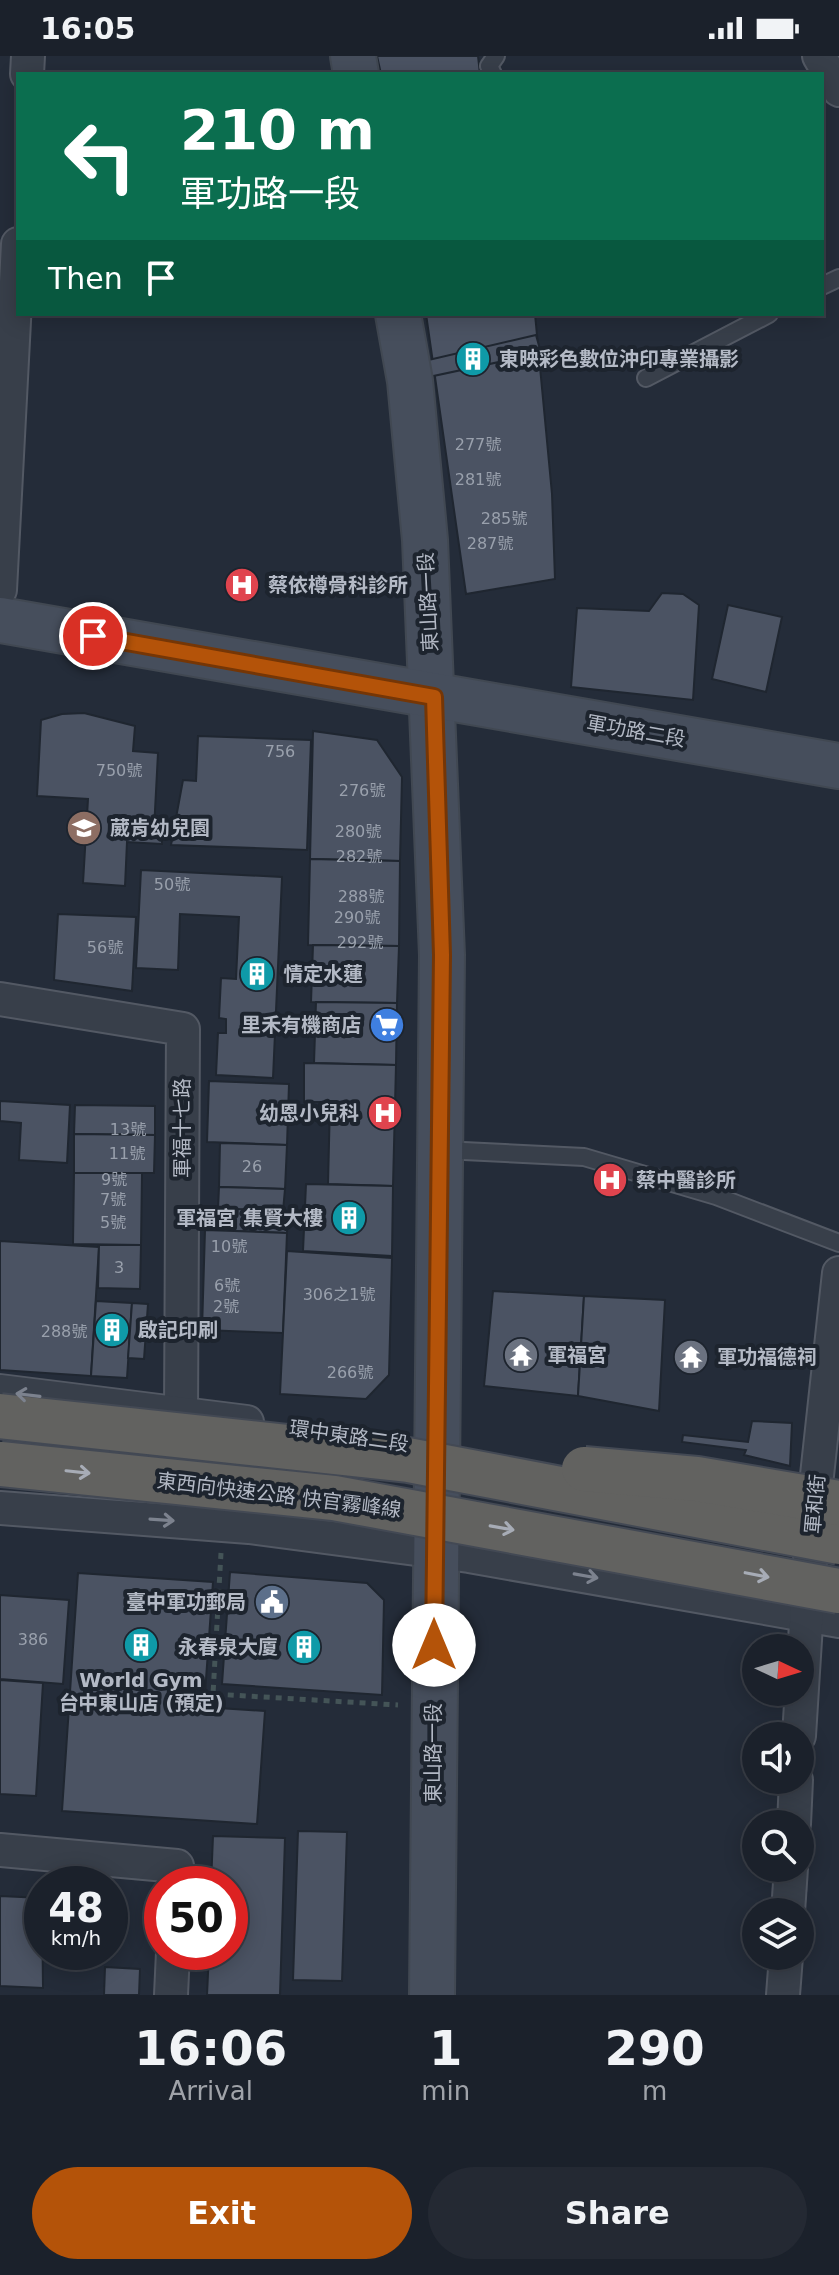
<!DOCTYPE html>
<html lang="en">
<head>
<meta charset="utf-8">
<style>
  :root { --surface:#1b212b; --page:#242933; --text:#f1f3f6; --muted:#a0a3a9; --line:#393e47; --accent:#b45309 }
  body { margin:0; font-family:"DejaVu Sans","Noto Sans TC",sans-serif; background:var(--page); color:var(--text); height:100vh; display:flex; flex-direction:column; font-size:30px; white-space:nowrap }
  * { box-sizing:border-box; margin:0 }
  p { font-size:26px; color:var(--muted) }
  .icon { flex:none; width:44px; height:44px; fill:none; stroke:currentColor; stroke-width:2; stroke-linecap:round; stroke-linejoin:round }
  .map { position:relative; height:1939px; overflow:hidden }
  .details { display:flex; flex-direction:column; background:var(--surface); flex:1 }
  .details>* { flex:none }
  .top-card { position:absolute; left:16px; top:16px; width:808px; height:244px; border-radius:0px; box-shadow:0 4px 20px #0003,0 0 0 2px var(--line); background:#0b6e4f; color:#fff; overflow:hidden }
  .needle { width:52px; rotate:94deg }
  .tools { position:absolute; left:742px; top:1578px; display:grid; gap:16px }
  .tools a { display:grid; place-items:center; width:72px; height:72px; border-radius:50%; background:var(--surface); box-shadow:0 4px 20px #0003,0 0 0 2px var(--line); font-size:40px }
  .speed { position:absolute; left:24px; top:1810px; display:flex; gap:16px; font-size:40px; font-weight:700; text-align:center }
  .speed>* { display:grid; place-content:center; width:104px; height:104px; border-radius:50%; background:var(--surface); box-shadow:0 4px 20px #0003,0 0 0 2px var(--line); line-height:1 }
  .speed small { font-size:20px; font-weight:400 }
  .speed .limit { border:12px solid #d22; background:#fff; color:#111 }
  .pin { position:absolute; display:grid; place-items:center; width:68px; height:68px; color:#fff; margin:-34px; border:4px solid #fff; border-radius:50%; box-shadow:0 2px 8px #0007 }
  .me { position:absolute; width:88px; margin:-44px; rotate:0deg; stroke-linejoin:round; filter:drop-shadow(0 0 6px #0008) }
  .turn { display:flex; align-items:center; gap:28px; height:168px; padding:0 32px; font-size:36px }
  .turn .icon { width:104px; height:104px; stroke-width:2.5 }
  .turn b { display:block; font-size:56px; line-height:68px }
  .then { display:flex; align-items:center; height:76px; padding:0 32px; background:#0003; gap:16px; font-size:30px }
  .eta { display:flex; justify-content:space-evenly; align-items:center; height:136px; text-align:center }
  .eta b { font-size:48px; font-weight:600; line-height:56px }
  .cta { display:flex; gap:16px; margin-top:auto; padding:16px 32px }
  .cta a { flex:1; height:92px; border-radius:48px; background:var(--accent); color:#fff; font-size:32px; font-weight:600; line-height:92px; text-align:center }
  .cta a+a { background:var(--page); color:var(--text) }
  .status { display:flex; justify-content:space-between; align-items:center; height:56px; padding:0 40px; background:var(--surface); direction:ltr }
  .status svg { height:22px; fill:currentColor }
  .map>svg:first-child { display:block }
  .building { fill:#4b5363; stroke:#1f2630; stroke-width:2 }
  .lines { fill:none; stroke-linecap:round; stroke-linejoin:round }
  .service-casing { stroke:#535964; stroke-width:20 }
  .minor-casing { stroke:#535964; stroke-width:36 }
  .secondary-casing { stroke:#414852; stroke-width:48 }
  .path { stroke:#445457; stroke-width:5; stroke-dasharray:6 6; stroke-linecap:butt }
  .service { stroke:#383f4a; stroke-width:16 }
  .minor { stroke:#383f4a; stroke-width:32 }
  .secondary { stroke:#464e5c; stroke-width:44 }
  .trunk-bridge-casing { stroke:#434954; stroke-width:48; stroke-linecap:butt }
  .trunk-bridge { stroke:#626260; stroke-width:44 }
  .oneway { stroke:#7c828e }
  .oneway2 { stroke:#a7acb6 }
  .route-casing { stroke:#753606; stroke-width:20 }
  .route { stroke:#b45309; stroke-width:14 }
  .labels { text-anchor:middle; stroke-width:8; stroke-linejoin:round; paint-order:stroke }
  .number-label { font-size:16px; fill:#99a0ac }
  .poi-label { font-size:20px; font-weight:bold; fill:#b3b9c5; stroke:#1d242e; text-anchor:start }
  .street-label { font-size:20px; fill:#b3b9c5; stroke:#1d242e }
</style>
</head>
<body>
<div class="status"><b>16:05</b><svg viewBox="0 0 49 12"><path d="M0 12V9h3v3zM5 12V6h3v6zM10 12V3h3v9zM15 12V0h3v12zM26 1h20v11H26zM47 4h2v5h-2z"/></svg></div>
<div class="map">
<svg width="839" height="1939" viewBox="0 0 839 1939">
  <rect width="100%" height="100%" fill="#242c39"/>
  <g class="building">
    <path d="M 377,0 L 478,0 L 480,18 L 381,18 Z"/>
    <path d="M 426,258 L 535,258 L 552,438 L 555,523 L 466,538 Z"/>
    <path d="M 536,279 L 541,297 L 410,325 L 407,309 Z"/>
    <path d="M 662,537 L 683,538 L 699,549 L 693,644 L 571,631 L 577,552 L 649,555 Z"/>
    <path d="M 728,549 L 782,561 L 766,636 L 712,623 Z"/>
    <path d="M 84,657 L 135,670 L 133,695 L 158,697 L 154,774 L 162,774 L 162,788 L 127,786 L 125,830 L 83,827 L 88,743 L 37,740 L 41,664 L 62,658 Z"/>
    <path d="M 313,675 L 377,684 L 402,721 L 400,805 L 310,803 Z"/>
    <path d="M 198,680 L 311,684 L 307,794 L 171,789 L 183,724 L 196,725 Z"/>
    <path d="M 310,803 L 400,805 L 399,890 L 308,889 Z"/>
    <path d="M 141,814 L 282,821 L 273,1022 L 216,1019 L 218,977 L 226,977 L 226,963 L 219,962 L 221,922 L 236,923 L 239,861 L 180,858 L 178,914 L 136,912 Z"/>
    <path d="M 58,858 L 136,861 L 132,935 L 54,924 Z"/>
    <path d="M 313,889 L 399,890 L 397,947 L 311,946 Z"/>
    <path d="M 316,946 L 397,947 L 396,1009 L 314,1007 Z"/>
    <path d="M 304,1007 L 396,1009 L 393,1130 L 328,1128 L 330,1046 L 304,1046 Z"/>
    <path d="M 209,1025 L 289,1028 L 287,1089 L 207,1086 Z"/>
    <path d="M 0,1045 L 70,1049 L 67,1107 L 19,1104 L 21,1067 L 0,1065 Z"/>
    <path d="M 75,1049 L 155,1050 L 155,1079 L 74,1078 Z"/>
    <path d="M 74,1078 L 155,1079 L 154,1117 L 74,1117 Z"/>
    <path d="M 220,1087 L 287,1089 L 285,1133 L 219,1131 Z"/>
    <path d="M 74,1117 L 142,1117 L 141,1189 L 73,1188 Z"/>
    <path d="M 306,1128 L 393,1130 L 392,1200 L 303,1195 Z"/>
    <path d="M 219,1131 L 285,1133 L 283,1155 L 218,1153 Z"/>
    <path d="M 206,1152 L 288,1155 L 287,1177 L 205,1174 Z"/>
    <path d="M 205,1174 L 287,1177 L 283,1277 L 202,1274 Z"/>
    <path d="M 0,1185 L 99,1191 L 91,1320 L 0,1314 Z"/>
    <path d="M 99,1189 L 141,1189 L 140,1233 L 98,1232 Z"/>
    <path d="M 287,1195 L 392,1202 L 389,1319 L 366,1343 L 280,1338 Z"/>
    <path d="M 493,1235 L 584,1240 L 578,1340 L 484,1330 Z"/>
    <path d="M 584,1240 L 665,1244 L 659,1355 L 578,1340 Z"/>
    <path d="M 96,1245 L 132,1247 L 127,1322 L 91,1320 Z"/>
    <path d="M 132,1247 L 148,1248 L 144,1303 L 128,1302 Z"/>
    <path d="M 752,1365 L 792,1367 L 790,1410 L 744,1399 L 746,1394 L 682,1386 L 683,1379 L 748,1386 Z"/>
    <path d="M 230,1516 L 367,1527 L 384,1544 L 382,1639 L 222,1628 Z"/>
    <path d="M 78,1517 L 213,1526 L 204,1651 L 265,1655 L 257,1768 L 62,1755 Z"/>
    <path d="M 0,1539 L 69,1544 L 63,1628 L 0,1623 Z"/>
    <path d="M 0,1624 L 43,1627 L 36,1740 L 0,1738 Z"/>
    <path d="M 298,1775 L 347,1776 L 342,1925 L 293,1924 Z"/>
    <path d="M 213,1780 L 285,1782 L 280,1939 L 207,1939 L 209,1896 L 230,1896 L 230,1828 L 211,1828 Z"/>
    <path d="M 0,1840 L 42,1842 L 43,1932 L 0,1930 Z"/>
    <path d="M 105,1911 L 140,1913 L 139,1939 L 104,1939 Z"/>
  </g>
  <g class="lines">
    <g class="service-casing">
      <g id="service">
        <path d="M 493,18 L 489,10 L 496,0"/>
        <path d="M 822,230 L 839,222"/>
        <path d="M 646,322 L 769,258"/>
        <path d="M 443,1094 L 584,1101 L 716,1140 L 839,1187"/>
      </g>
    </g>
    <g class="minor-casing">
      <g id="minor">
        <path d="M 819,0 L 839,34"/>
        <path d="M 27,18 L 28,0"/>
        <path d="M 0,534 L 18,188"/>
        <path d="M 0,943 L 183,973 L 181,1357"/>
        <path d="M 0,1335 L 247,1366"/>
        <path d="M 0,1452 L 249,1471 L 469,1500 L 839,1565"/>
        <path d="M 799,1680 L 813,1456 L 839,1217"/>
        <path d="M 794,1768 L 796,1724"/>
        <path d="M 0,1794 L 177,1810 L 176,1828"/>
        <path d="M 788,1856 L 791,1812"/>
        <path d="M 171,1939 L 173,1896"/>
        <path d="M 783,1939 L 786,1900"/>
      </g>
    </g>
    <g class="secondary-casing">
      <g id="secondary">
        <path d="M 353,0 L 356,18"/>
        <path d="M 398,258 L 410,325 L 425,484 L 442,899 L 432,1939"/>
        <path d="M 0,564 L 839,710"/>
      </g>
    </g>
    <path class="path" d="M 221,1497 L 213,1638 L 398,1649"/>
    <use href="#service" class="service"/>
    <use href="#minor" class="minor"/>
    <use href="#secondary" class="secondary"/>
    <g class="trunk-bridge-casing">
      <g id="trunk-bridge">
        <path d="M 0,1360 L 408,1404 L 839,1486"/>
        <path d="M 0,1408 L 334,1442 L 839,1535"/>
        <path d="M 584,1413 L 697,1423 L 839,1447"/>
      </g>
    </g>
    <use href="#trunk-bridge" class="trunk-bridge"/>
  </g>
  <defs><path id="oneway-shaft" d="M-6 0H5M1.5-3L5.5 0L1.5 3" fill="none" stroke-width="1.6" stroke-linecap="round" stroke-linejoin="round" transform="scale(2)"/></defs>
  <g class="oneway">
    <use href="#oneway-shaft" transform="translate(28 1339) rotate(-173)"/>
    <use href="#oneway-shaft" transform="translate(162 1464) rotate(4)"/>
    <use href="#oneway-shaft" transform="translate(586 1520) rotate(10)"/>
  </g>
  <g class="oneway2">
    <use href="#oneway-shaft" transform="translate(78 1416) rotate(6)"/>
    <use href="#oneway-shaft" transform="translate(502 1472) rotate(10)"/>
    <use href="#oneway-shaft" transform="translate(757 1519) rotate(11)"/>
  </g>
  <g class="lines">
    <g class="route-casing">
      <path id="route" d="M 93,580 L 434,641 L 442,899 L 434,1589"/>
    </g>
    <use href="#route" class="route"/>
  </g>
  <defs>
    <g id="building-disc" transform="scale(1.8)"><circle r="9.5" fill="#0f9aa8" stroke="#1d242e"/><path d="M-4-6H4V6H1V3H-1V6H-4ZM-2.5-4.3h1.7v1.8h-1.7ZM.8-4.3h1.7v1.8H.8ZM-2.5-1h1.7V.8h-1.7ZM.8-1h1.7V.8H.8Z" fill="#fff"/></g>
    <g id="hospital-disc" transform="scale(1.8)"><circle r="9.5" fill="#e0444e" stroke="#1d242e"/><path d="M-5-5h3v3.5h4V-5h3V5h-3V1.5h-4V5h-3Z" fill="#fff"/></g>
    <g id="school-disc" transform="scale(1.8)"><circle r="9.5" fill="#8d6e63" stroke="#1d242e"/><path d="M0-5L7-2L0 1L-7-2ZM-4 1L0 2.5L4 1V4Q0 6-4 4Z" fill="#fff"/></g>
    <g id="supermarket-disc" transform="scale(1.8)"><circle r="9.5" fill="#3f7fe0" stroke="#1d242e"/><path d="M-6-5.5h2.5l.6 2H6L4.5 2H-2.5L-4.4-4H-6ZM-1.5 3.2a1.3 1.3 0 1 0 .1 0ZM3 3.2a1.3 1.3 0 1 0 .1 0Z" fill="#fff"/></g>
    <g id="temple-disc" transform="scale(1.8)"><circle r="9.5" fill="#6b7280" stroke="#1d242e"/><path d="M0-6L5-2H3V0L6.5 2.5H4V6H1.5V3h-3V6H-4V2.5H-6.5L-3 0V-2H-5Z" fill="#fff"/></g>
    <g id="civic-disc" transform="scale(1.8)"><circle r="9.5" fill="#5c6f8a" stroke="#1d242e"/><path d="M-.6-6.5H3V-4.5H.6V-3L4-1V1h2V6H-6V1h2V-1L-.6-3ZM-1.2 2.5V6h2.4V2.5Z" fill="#fff"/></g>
  </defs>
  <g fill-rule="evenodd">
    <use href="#building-disc" x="473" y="303"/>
    <use href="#hospital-disc" x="242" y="529"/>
    <use href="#school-disc" x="84" y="772"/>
    <use href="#building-disc" x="257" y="918"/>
    <use href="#supermarket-disc" x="387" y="969"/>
    <use href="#hospital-disc" x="385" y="1057"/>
    <use href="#hospital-disc" x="610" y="1124"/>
    <use href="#building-disc" x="349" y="1162"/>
    <use href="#building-disc" x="112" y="1274"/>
    <use href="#temple-disc" x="521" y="1299"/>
    <use href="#temple-disc" x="691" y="1301"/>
    <use href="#civic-disc" x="272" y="1546"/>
    <use href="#building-disc" x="141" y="1589"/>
    <use href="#building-disc" x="304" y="1591"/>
  </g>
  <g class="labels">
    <g class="number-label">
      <text x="478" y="394">277號</text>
      <text x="478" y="429">281號</text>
      <text x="504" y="468">285號</text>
      <text x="490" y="493">287號</text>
      <text x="280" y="701">756</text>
      <text x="119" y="720">750號</text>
      <text x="362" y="740">276號</text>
      <text x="358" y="781">280號</text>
      <text x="359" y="806">282號</text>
      <text x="172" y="834">50號</text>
      <text x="361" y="846">288號</text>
      <text x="357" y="867">290號</text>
      <text x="360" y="892">292號</text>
      <text x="105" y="897">56號</text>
      <text x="128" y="1079">13號</text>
      <text x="127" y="1103">11號</text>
      <text x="252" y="1116">26</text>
      <text x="114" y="1129">9號</text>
      <text x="113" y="1149">7號</text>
      <text x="113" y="1172">5號</text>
      <text x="229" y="1196">10號</text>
      <text x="119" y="1217">3</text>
      <text x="227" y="1235">6號</text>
      <text x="339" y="1244">306之1號</text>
      <text x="226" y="1256">2號</text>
      <text x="64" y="1281">288號</text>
      <text x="350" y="1322">266號</text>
      <text x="33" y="1589">386</text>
    </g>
    <g class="poi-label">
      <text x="499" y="310">東映彩色數位沖印專業攝影</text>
      <text x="268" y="536">蔡依樽骨科診所</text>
      <text x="110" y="779">葳肯幼兒園</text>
      <text x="283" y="925">情定水蓮</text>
      <text x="361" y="976" text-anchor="end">里禾有機商店</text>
      <text x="359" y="1064" text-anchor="end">幼恩小兒科</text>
      <text x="636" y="1131">蔡中醫診所</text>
      <text x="323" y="1169" text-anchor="end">軍福宮 集賢大樓</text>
      <text x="138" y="1281">啟記印刷</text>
      <text x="547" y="1306">軍福宮</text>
      <text x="717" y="1308">軍功福德祠</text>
      <text x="246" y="1553" text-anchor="end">臺中軍功郵局</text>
      <text x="278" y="1598" text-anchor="end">永春泉大廈</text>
      <text x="141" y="1631" text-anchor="middle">World Gym<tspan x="141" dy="23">台中東山店 (預定)</tspan></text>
    </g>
    <g class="street-label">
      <text transform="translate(428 546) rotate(-93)" y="7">東山路一段</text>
      <text transform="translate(636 675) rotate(10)" y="7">軍功路二段</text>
      <text transform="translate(182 1072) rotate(-90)" y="7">軍福十七路</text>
      <text transform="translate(349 1380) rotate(8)" y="7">環中東路二段</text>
      <text transform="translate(279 1439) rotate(7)" y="7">東西向快速公路 快官霧峰線</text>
      <text transform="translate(815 1448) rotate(-85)" y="7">軍和街</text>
      <text transform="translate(433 1697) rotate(-90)" y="7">東山路一段</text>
    </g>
  </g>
</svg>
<div class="tools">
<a><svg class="needle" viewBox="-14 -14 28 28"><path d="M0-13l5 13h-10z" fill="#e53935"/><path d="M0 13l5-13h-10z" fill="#a0a3a9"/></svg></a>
<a><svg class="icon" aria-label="sound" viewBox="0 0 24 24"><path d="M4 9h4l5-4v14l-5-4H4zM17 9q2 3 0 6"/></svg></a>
<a><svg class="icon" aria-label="search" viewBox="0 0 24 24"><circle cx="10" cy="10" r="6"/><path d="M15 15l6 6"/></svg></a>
<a><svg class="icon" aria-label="layers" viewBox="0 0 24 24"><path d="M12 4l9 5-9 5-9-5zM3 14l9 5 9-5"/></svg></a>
</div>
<div class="speed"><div>48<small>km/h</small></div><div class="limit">50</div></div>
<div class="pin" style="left:93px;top:580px;background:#d93025"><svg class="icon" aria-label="arrive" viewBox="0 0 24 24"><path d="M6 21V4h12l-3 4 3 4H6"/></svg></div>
<svg class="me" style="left:434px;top:1589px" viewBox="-20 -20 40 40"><circle r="19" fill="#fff"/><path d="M0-13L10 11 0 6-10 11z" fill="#b45309"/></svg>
<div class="top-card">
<div class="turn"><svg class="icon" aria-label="left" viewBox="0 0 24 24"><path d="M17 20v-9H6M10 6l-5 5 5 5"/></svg><div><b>210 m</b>軍功路一段</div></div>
<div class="then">Then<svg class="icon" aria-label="arrive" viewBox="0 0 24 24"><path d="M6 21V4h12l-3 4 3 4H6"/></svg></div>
</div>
</div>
<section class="details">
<div class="eta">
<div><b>16:06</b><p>Arrival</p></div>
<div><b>1</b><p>min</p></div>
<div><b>290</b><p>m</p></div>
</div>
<div class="cta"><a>Exit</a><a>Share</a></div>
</section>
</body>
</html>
